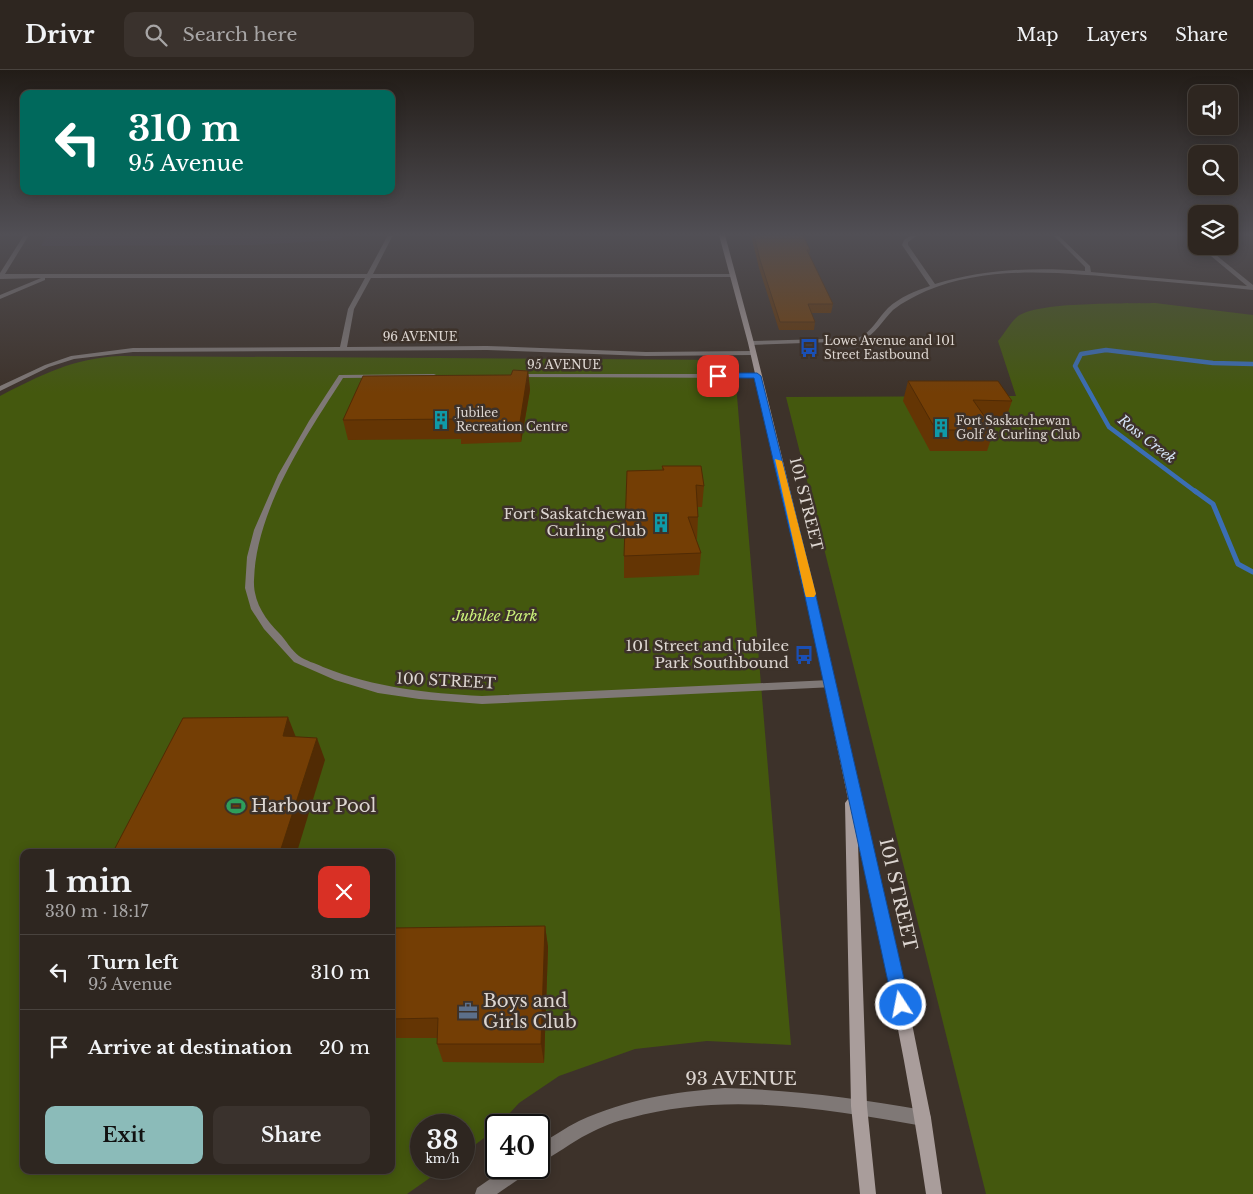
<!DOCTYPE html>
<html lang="en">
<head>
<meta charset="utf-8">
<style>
  :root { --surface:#2e2620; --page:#3a322d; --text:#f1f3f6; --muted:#a7a5a5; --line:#49433e; --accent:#8bbbb9 }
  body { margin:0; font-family:"Libre Baskerville",serif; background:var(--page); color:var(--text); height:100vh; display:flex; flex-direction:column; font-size:19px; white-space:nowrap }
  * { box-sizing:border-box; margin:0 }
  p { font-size:16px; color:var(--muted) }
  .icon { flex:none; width:28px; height:28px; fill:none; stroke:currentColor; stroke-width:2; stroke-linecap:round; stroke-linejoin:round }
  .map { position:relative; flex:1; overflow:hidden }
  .sheet { position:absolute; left:20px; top:779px; width:375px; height:325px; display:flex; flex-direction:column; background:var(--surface); border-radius:10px; box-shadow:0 2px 12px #0003,0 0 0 1px var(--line) }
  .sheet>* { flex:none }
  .banner { position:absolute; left:20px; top:20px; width:375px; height:105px; border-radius:10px; box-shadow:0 2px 12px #0003,0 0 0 1px var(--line); background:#00695c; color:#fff; overflow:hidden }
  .tools { position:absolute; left:1188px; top:15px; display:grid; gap:10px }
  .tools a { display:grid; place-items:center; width:50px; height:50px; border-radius:10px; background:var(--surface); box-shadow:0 2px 12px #0003,0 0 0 1px var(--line); font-size:25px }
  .speed { position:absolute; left:410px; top:1044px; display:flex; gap:10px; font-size:25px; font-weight:700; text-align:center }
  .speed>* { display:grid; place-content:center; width:65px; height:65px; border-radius:50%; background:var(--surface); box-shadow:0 2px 12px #0003,0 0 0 1px var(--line); line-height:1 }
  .speed small { font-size:12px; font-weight:400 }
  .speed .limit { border:2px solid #111; border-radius:8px; background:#fff; color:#111 }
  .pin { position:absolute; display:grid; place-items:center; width:42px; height:42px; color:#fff; margin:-21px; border-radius:10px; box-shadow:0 2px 8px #0006 }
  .me { position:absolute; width:55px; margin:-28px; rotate:349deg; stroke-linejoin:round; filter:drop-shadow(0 0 4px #0008) }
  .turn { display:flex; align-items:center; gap:18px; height:105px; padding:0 25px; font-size:22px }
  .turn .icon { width:65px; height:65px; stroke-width:2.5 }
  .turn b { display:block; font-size:35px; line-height:42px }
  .round { display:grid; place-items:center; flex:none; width:52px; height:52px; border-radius:10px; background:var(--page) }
  .summary { display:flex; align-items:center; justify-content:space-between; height:85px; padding:0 25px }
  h1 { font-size:30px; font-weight:800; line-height:38px }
  .primary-button { display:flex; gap:10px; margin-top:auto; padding:10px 25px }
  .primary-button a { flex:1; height:58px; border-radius:10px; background:var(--accent); color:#111; font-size:20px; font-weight:800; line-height:58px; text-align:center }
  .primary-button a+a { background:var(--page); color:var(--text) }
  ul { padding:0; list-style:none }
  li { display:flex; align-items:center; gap:15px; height:75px; padding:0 25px; border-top:1px solid var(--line) }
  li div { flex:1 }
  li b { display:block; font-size:19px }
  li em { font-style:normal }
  header { display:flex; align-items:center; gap:30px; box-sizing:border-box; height:70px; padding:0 25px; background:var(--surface); border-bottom:1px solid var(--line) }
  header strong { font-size:24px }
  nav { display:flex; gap:28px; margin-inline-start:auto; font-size:18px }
  .search { width:350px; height:45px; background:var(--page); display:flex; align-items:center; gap:12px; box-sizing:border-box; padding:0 18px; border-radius:10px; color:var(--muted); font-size:19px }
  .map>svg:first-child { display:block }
  .education { fill:#443746 }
  .green { fill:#44580e; fill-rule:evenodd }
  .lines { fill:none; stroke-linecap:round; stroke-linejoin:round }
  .stream-far1 { stroke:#3b6eb4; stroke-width:4.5 }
  .stream { stroke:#3b6eb4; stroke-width:5 }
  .street { fill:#7f7876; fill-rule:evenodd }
  .secondary { fill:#a99d9b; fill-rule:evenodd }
  .wall { fill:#643504 }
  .shaded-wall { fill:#512b04 }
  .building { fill:#743e05; stroke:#512b04 }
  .route { fill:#1a73e8; stroke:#114b97 }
  .slow { fill:#f59e0b }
  .labels { text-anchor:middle; stroke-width:5; stroke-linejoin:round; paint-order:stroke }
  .far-street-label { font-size:12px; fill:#ddd6d1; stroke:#3d322a }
  .far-poi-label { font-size:12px; fill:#ddd6d1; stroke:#3d322a; text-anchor:start }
  .far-water-label { font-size:14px; font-style:italic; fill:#d6e4f7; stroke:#3d322a }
  .street-label { font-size:15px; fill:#ddd6d1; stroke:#3d322a }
  .poi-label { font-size:15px; fill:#ddd6d1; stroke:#3d322a; text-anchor:end }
  .park-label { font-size:15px; font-style:italic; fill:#caf079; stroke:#3d322a }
  .near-poi-label { font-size:18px; fill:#ddd6d1; stroke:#3d322a; text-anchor:start }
  .near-street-label { font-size:18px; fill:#ddd6d1; stroke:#3d322a }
</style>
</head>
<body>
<header>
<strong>Drivr</strong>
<div class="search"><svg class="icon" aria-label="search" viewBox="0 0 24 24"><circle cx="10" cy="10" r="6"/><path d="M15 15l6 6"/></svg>Search here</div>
<nav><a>Map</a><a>Layers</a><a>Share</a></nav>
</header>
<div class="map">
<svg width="1253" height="1124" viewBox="0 0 1253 1124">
  <rect width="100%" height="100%" fill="#3d322a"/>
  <path class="education" d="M 47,165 L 344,165 L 340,170 L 255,175 L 41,176 Z"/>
  <g class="green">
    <path d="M 1155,233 L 1253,245 L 1253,1124 L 986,1124 L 786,327 L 1016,326 L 998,271 C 1004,264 1010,253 1017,247 C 1036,231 1128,234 1155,233 Z"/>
    <path d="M 120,286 L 734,290 L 791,975 L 707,971 L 635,979 L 559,1006 L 519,1033 L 499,1055 L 496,1055 L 492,1062 L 464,1083 L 464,1055 L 421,1055 L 421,1098 L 444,1098 L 407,1124 L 0,1124 L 0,326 C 41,305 73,288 120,286 ZM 24,782 L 391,782 L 391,1100 L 24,1100 Z"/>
  </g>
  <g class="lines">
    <path class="stream-far1" d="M 1196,422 L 1109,357 L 1075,296 L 1081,284 L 1106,280 L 1213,293 L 1253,294"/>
    <path class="stream" d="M 1195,421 L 1213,434 L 1238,494 L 1253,502"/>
    <g class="street">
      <path d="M 24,165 L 29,165 L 5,204 L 367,204 L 388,165 L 393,165 L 373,204 L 733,204 L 736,206 L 735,207 L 371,208 L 354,239 L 347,277 L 487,276 L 646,282 L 752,281 L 755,283 L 752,285 L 646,286 L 487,280 L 133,282 L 74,289 L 49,297 L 0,321 L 0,316 L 45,295 L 71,286 L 133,278 L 340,277 L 348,239 L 365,208 L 45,208 L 45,210 L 0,229 L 0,225 L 41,208 L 0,209 L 0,203 Z"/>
      <path d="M 912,165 L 918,165 L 908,172 L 908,175 L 935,214 C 984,199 1034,197 1085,201 L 1085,197 L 1053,165 L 1058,165 L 1090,196 L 1091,202 L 1247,216 L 1199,176 L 1205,176 L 1253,215 L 1253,220 C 1213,216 1172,212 1132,209 C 1064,203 991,194 926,221 C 915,226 903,232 893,240 C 882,251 876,264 861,271 L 751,275 L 748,273 L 751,271 L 858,268 C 872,262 878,248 888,238 C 900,227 915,221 930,216 L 902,175 L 904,170 Z"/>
      <path d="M 1186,165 L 1191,165 L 1196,169 L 1196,174 Z"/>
      <path d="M 434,304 L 436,305 L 436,307 L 343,308 C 306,366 256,439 254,510 C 253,531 265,549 279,563 C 286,570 291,580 299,586 C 306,591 315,593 323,597 C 376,618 426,623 482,626 L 830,610 L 834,611 L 835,614 L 834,617 L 482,634 L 419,629 L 378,623 L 335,610 L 294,592 L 264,559 L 251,539 L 245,518 L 247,487 L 254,460 L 278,405 L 309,351 L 339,305 Z"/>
      <path d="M 516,304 L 757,304 L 760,306 L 757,308 L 514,307 L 514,305 Z"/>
      <path d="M 725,1018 C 793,1020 856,1028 923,1040 L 929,1042 L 931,1048 L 929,1054 L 923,1056 C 826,1039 727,1021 630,1048 C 616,1051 601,1057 588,1064 C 571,1072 556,1086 539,1092 L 539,1075 C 552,1067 565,1058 579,1051 C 627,1029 673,1022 725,1018 Z"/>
      <path d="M 506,1098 L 528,1098 L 526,1104 L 497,1124 L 475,1124 L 477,1118 Z"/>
    </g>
    <path class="secondary" d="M 719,165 L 725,165 L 754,273 L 815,522 L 856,712 L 897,879 L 931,1048 L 942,1124 L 926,1124 C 909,1006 885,889 858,773 L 867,1036 L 876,1124 L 860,1124 L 851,1036 L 845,733 L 848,729 L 805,522 L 748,273 Z"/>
  </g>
  <g class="wall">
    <path d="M 751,165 L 806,165 L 805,168 L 804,168 L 810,180 L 809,185 L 833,234 L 831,243 L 811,243 L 815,252 L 814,260 L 779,260 L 759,198 Z"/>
    <path d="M 528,301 L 530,320 L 521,372 L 461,374 L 461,369 L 348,370 L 343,350 Z"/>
    <path d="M 908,311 L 1012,331 L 1005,351 L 987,351 L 994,360 L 987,381 L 930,381 L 903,331 Z"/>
    <path d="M 662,396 L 704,416 L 702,437 L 698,437 L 698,447 L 697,469 L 696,469 L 701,483 L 699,505 L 624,508 L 624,486 L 662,400 Z"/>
    <path d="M 545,856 L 548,877 L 544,993 L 443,992 L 437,974 L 437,968 L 391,968 L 391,864 Z"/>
  </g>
  <g class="shaded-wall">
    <path d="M 528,301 L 530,320 L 521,372 L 520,352 Z"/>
    <path d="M 288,647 L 297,670 L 283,666 Z"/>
    <path d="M 317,668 L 325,690 L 297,782 L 280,782 Z"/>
    <path d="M 545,856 L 548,877 L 544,993 L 541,974 Z"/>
  </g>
  <g class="building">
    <path d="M 754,165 L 803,165 L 810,180 L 807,180 L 833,234 L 808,234 L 815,252 L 780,252 L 760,190 Z"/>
    <path d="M 513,300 L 528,301 L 520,352 L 458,354 L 458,349 L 343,350 L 363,306 L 511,305 Z"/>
    <path d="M 908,311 L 998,311 L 1012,331 L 973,330 L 994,360 L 936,360 Z"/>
    <path d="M 662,396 L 701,396 L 704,416 L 696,415 L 698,447 L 688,447 L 701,483 L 624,486 L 627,401 L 664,400 Z"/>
    <path d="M 288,647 L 283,666 L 317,668 L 280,782 L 113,782 L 183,648 Z"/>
    <path d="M 545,856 L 541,974 L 437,974 L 438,948 L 391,949 L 391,864 L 393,858 Z"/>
  </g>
  <linearGradient id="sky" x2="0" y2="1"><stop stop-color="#221c17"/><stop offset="0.51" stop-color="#514f55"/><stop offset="1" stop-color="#514f55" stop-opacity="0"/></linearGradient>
  <rect width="1253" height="323" fill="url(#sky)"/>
  <path class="route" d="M 757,303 L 761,306 L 815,522 L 910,935 L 907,941 L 901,943 L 896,941 L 893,935 L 804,522 L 754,308 L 718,308 L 714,306 L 718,303 Z"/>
  <path class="slow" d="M 775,389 L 782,391 L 816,524 L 814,527 L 806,527 L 805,524 Z"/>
  <defs>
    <g id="bus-bare" transform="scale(1.5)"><path d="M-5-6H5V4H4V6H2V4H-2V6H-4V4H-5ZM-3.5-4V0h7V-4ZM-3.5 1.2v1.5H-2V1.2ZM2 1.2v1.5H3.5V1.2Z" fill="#1a4fb4" stroke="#3d322a" stroke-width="2.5" paint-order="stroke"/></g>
    <g id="building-bare" transform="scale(1.5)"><path d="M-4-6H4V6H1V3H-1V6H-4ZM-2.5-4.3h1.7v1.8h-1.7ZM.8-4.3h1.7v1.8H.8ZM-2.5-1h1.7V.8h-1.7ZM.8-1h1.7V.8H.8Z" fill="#0f9aa8" stroke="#3d322a" stroke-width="2.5" paint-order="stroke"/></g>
    <g id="stadium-bare" transform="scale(1.5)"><path d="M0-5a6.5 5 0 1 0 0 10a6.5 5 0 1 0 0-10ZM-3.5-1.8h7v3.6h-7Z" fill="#2e9e5b" stroke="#3d322a" stroke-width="2.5" paint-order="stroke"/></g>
    <g id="office-bare" transform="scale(1.5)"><path d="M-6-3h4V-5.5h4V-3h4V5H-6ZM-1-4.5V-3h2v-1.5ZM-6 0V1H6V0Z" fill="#5c6f8a" stroke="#3d322a" stroke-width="2.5" paint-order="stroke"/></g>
  </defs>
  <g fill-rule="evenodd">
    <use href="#bus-bare" x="809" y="278"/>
    <use href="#building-bare" x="441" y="350"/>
    <use href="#building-bare" x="941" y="358"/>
    <use href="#building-bare" x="661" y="453"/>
    <use href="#bus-bare" x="804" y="585"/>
    <use href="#stadium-bare" x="236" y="736"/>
    <use href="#office-bare" x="468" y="941"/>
  </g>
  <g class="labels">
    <g class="far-street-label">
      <text x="420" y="271">96 AVENUE</text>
      <text x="564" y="299">95 AVENUE</text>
    </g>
    <g class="far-poi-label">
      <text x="824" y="275">Lowe Avenue and 101<tspan x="824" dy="14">Street Eastbound</tspan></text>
      <text x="456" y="347">Jubilee<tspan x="456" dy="14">Recreation Centre</tspan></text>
      <text x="956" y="355">Fort Saskatchewan<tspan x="956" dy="14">Golf &amp; Curling Club</tspan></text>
    </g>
    <g class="far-water-label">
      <text transform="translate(1147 369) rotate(38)" y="5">Ross Creek</text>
    </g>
    <g class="street-label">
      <text transform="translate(806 434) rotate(76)" y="5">101 STREET</text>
      <text transform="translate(446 611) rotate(3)" y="5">100 STREET</text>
    </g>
    <g class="poi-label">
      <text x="646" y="449">Fort Saskatchewan<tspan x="646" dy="17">Curling Club</tspan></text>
      <text x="789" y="581">101 Street and Jubilee<tspan x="789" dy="17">Park Southbound</tspan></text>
    </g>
    <g class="park-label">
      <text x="495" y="551">Jubilee Park</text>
    </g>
    <g class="near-poi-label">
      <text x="251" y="742">Harbour Pool</text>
      <text x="483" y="937">Boys and<tspan x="483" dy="21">Girls Club</tspan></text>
    </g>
    <g class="near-street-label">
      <text transform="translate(898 824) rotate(77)" y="6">101 STREET</text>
      <text x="741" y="1015">93 AVENUE</text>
    </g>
  </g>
</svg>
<div class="tools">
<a><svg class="icon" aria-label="sound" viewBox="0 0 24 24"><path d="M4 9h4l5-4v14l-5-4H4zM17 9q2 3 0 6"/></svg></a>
<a><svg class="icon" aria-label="search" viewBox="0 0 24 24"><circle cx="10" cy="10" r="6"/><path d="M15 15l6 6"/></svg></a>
<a><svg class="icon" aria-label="layers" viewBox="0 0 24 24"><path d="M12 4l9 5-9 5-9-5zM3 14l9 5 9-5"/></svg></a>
</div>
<div class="speed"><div>38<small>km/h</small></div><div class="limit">40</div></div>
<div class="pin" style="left:718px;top:306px;background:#d93025"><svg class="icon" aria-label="arrive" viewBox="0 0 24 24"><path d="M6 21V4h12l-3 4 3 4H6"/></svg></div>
<svg class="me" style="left:901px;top:935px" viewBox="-20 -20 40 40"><circle r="17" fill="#1a73e8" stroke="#fff" stroke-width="3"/><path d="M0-11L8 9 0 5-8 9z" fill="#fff"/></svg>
<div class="banner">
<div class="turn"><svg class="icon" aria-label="left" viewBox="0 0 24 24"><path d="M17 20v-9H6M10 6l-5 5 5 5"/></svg><div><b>310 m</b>95 Avenue</div></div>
</div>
<section class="sheet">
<div class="summary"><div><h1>1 min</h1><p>330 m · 18:17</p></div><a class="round" style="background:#d93025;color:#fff"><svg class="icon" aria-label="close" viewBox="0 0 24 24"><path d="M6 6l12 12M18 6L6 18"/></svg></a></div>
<ul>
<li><svg class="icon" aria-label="left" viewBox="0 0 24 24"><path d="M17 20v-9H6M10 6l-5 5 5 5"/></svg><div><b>Turn left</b><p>95 Avenue</p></div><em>310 m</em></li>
<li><svg class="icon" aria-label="arrive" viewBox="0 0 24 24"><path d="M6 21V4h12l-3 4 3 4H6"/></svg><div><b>Arrive at destination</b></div><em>20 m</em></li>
</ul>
<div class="primary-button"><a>Exit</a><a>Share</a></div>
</section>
</div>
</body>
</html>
